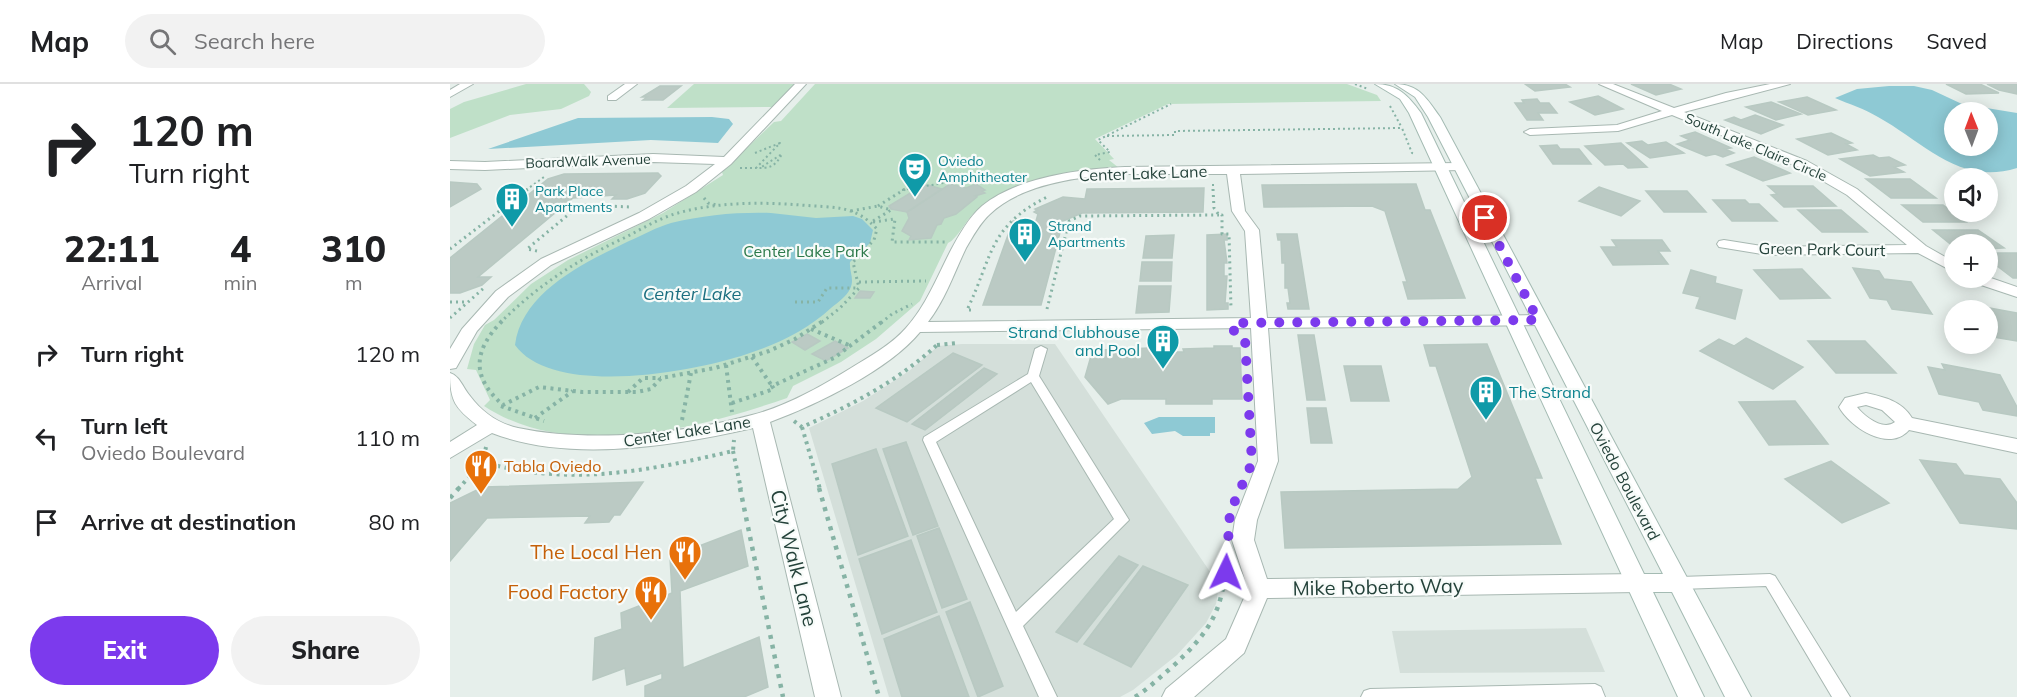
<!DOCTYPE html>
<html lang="en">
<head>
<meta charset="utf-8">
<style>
  :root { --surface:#fff; --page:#f2f2f2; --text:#202124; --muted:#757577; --line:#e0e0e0; --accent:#7c3aed }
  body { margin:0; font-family:Mulish,sans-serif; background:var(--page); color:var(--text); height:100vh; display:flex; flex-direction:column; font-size:22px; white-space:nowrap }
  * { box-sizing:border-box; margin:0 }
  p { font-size:20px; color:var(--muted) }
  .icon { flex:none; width:33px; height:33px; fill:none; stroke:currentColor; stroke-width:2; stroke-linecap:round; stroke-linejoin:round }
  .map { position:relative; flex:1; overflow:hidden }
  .drawer { display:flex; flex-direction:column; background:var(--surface); width:450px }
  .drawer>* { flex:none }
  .top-card { background:#fff; color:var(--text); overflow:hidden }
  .needle { width:39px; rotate:359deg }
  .buttons { position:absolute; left:1494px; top:18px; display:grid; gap:12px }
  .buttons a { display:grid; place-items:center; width:54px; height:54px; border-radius:50%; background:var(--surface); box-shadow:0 3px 15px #0003; font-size:30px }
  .pin { position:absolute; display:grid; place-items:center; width:51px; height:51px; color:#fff; margin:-26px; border:3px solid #fff; border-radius:50%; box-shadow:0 2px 6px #0007 }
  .me { position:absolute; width:66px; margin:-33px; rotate:2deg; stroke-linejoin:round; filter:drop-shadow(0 0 4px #0008) }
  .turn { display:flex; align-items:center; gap:21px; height:126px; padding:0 30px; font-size:27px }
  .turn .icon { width:78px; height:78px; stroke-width:2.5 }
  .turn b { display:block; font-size:42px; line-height:51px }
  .eta { display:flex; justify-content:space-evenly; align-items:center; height:102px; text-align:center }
  .eta b { font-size:36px; font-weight:800; line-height:42px }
  .cta { display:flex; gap:12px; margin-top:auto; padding:12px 30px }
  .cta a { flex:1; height:69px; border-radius:36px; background:var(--accent); color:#fff; font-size:24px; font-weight:800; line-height:69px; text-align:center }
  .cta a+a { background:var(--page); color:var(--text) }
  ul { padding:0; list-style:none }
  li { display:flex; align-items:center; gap:18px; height:84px; padding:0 30px }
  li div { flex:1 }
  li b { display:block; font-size:22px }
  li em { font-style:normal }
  header { display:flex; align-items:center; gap:36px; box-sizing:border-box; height:84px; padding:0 30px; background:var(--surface); border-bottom:2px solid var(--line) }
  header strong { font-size:28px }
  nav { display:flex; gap:33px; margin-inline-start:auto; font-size:21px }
  .search { width:420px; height:54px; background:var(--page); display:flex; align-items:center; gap:15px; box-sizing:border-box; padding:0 21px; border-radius:33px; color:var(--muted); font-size:22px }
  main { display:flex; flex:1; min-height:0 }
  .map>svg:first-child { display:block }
  .built { fill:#d4dfda }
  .green { fill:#bfe0c8 }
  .water { fill:#8ec9d4; fill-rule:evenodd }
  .building { fill:#bbcac4; stroke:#b8c9c2; stroke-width:1.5 }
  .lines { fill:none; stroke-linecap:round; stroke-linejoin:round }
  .lane-casing { stroke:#a8b8b2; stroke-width:2 }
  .street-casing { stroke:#a8b8b2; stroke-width:2 }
  .secondary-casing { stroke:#a4bbb3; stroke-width:2 }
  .path-far3 { stroke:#86b3a5; stroke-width:2; stroke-dasharray:2 3; stroke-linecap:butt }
  .path-far2 { stroke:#86b3a5; stroke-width:3; stroke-dasharray:2 4; stroke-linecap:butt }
  .path-far1 { stroke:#86b3a5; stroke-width:4; stroke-dasharray:3 4.5; stroke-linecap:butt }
  .path { stroke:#86b3a5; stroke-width:4.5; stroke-dasharray:4 6; stroke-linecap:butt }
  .lane { fill:#fff; fill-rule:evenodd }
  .street { fill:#fff; fill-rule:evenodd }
  .secondary { fill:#fff; fill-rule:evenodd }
  .route { stroke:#7c3aed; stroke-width:10; stroke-dasharray:0 18 }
  .labels { text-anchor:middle; stroke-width:4.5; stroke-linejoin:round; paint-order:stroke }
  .far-street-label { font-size:14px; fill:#24423a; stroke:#f7fbf9 }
  .far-culture-label { font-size:14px; fill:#0d838f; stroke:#f7fbf9; text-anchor:start }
  .street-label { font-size:16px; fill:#24423a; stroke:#f7fbf9 }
  .park-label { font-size:16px; fill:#2d7a4b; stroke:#f7fbf9 }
  .culture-label { font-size:16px; fill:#0d838f; stroke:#f7fbf9; text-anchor:end }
  .food-label { font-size:16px; fill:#c56008; stroke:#f7fbf9; text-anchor:start }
  .water-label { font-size:18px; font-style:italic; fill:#1c6f80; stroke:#f7fbf9 }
  .near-food-label { font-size:20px; fill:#c56008; stroke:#f7fbf9; text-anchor:end }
  .near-street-label { font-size:20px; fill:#24423a; stroke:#f7fbf9 }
</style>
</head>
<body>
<header>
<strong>Map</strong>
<div class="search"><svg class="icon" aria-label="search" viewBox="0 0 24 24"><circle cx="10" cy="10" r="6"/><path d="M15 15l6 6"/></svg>Search here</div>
<nav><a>Map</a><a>Directions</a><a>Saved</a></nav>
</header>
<main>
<section class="drawer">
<div class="top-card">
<div class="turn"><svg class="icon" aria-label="right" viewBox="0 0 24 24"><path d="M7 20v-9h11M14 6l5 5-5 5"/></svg><div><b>120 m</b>Turn right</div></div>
</div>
<div class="eta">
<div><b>22:11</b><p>Arrival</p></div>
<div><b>4</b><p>min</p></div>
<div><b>310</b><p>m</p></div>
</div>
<ul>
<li><svg class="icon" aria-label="right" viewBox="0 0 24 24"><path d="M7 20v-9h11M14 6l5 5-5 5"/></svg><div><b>Turn right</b></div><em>120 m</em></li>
<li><svg class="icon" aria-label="left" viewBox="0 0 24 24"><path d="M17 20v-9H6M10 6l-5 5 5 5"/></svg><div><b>Turn left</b><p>Oviedo Boulevard</p></div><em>110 m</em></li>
<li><svg class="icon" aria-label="arrive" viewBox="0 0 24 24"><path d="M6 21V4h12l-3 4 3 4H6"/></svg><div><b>Arrive at destination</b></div><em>80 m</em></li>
</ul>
<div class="cta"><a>Exit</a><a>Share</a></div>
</section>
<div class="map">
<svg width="1567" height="613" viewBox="0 0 1567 613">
  <rect width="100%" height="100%" fill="#e6efeb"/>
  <g class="built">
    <path d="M 512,260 L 605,260 L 769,501 L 766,520 L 756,539 L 727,571 L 683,606 L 670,613 L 439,613 L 359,344 L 413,317 L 459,287 L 488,262 Z"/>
    <path d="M 1136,544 L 1155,588 L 950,589 L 942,547 Z"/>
  </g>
  <g class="green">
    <path d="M 76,0 L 134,0 L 141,8 L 139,12 L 111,25 L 60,31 L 0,54 L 0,25 L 14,18 Z"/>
    <path d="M 244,0 L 345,0 L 323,23 L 217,24 Z"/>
    <path d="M 365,0 L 897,0 L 927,11 L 931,17 L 718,20 L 645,55 L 664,75 L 659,76 L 669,84 C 621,86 573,96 532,122 C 518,131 508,155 498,159 L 470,217 L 426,255 L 391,278 L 343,302 L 337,314 C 248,345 119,378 34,322 L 40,316 L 26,286 L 17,285 L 24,260 L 35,241 L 44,236 L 81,200 L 118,176 L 213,129 L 273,91 L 272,88 L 324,38 L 331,37 Z"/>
  </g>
  <g class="water">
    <path d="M 1439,2 L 1464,2 L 1482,6 L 1512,20 L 1567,29 L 1567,84 C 1509,102 1475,59 1428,33 C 1415,25 1399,20 1385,14 L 1407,5 ZM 1538,28 L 1538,62 L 1504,62 L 1504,28 Z"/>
    <path d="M 262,33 L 279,35 L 283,40 L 268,59 L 201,56 L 38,65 L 128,34 Z"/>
    <path d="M 321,129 L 366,134 L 403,132 L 412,135 L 423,146 L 420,159 L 400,178 C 399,188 405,195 400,205 C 397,212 387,219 381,224 C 357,246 328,260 297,270 C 244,288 103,314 65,261 C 72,207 136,178 179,157 C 193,151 207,143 221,139 C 254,131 288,128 321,129 Z"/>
    <path d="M 709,333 L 765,333 L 765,349 L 760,349 L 760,352 L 733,352 L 725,347 L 702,350 L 694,339 Z"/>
  </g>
  <g class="building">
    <path d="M 1075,0 L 1115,0 L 1120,3 L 1085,7 Z"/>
    <path d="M 1181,0 L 1219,0 L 1231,5 L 1206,11 Z"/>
    <path d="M 1496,0 L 1530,0 L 1549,9 L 1516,10 Z"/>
    <path d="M 1537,0 L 1567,0 L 1567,10 L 1549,6 Z"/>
    <path d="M 210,2 L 231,2 L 213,16 L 193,16 L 197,13 L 192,13 Z"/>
    <path d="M 1148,12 L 1173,25 L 1145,31 L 1120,18 Z"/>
    <path d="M 1357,13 L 1386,26 L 1358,31 L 1329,18 Z"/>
    <path d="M 1087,15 L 1090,19 L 1099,19 L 1107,29 L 1088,29 L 1093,36 L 1077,36 L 1065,19 L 1074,19 L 1072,16 Z"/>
    <path d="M 1321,18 L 1351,30 L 1326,36 L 1296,23 Z"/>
    <path d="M 1305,31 L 1333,41 L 1311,50 L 1275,36 L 1284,33 L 1291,36 Z"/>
    <path d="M 1245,48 L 1281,64 L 1275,65 L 1284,69 L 1273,73 L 1265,70 L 1256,72 L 1227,60 L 1240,56 L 1231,52 Z"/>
    <path d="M 1381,49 L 1402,59 L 1396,60 L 1407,66 L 1378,71 L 1347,55 Z"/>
    <path d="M 1192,57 L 1198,61 L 1216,58 L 1234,69 L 1200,74 L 1177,59 Z"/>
    <path d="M 1171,59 L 1197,83 L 1178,84 L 1173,80 L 1155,81 L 1135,62 Z"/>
    <path d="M 1107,61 L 1110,65 L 1129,65 L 1141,80 L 1103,80 L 1090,62 Z"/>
    <path d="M 1423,71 L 1429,74 L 1439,73 L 1455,81 L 1444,83 L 1454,88 L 1420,92 L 1390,75 Z"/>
    <path d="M 1304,73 L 1340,89 L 1313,97 L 1277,81 Z"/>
    <path d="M 208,89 L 211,92 L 195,109 L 177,115 L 162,115 L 166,111 L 123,114 L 28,193 L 41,193 L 32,201 L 10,209 L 0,209 L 0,174 L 98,95 L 114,90 Z"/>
    <path d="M 1416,95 L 1460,95 L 1486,114 L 1441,114 Z"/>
    <path d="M 0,98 L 27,100 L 31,105 L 0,123 Z"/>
    <path d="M 500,100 L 516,104 L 526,100 L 535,106 L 532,107 L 535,109 L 525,112 L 527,113 L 506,130 L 494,134 L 491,140 L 487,141 L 481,154 L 459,156 L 461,152 L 452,147 L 459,134 L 457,128 Z"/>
    <path d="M 966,100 L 975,126 L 980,126 L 1015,214 L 958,215 L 953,198 L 957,198 L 935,127 L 922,122 L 814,123 L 812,101 Z"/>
    <path d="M 478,101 L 492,105 L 457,128 L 441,125 L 439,122 L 472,102 Z"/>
    <path d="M 1318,102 L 1363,102 L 1386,122 L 1334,123 L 1321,111 L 1327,110 Z"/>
    <path d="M 1149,103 L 1190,117 L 1171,132 L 1129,117 Z"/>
    <path d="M 754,104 L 753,128 L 632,129 L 613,137 L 591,221 L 533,221 L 563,137 L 586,137 L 588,130 L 584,128 L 587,126 L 585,125 L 613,113 L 635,115 L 637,105 Z"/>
    <path d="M 1196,107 L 1237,107 L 1256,128 L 1214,128 Z"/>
    <path d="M 1263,116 L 1295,116 L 1299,120 L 1309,120 L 1327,137 L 1282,137 Z"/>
    <path d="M 1452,121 L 1493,121 L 1516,138 L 1473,138 Z"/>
    <path d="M 1348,126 L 1391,126 L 1417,148 L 1372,148 Z"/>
    <path d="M 1483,146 L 1528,146 L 1554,164 L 1538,165 L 1538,160 L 1504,160 L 1504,163 Z"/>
    <path d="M 777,150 L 777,156 L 774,156 L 777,179 L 774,179 L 774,192 L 777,192 L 775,219 L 778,219 L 778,225 L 757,226 L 757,151 Z"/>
    <path d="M 827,150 L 847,150 L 859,225 L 838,225 L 837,219 L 840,219 L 838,204 L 835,204 L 835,179 L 832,179 L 831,156 L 828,156 Z"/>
    <path d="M 724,151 L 722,174 L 693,174 L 696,152 Z"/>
    <path d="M 1162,156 L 1212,156 L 1220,167 L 1208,167 L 1218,180 L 1163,181 L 1151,163 L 1167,163 Z"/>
    <path d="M 1538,169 L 1567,169 L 1567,194 L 1563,194 L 1538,175 Z"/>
    <path d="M 692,178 L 722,178 L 721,197 L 690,197 Z"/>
    <path d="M 1403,184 L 1429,187 L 1434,195 L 1461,198 L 1482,230 L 1442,225 L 1437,216 L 1420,214 Z"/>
    <path d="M 1352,185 L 1380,214 L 1330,215 L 1304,186 Z"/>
    <path d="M 1241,186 L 1266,193 L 1265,199 L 1292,206 L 1285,235 L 1246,224 L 1250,213 L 1233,209 Z"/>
    <path d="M 689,202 L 721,202 L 719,228 L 686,229 Z"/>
    <path d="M 410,207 L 424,208 L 420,214 L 405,214 Z"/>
    <path d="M 1518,220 L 1567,229 L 1567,257 L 1538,252 L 1538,226 L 1521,226 Z"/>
    <path d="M 357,250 L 370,257 L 355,266 L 342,258 Z"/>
    <path d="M 848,251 L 864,251 L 875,316 L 857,316 Z"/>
    <path d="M 1296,254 L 1353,283 L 1323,305 L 1250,267 L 1269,255 L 1284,262 Z"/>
    <path d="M 385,257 L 398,264 L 376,277 L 362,270 Z"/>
    <path d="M 1358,257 L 1415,257 L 1446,289 L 1386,289 Z"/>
    <path d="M 1037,260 L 1092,394 L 1085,394 L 1111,460 L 835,464 L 831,408 L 1008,405 L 1022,393 L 986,282 L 980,282 L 974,261 Z"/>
    <path d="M 764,262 L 782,262 L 782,264 L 790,264 L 792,315 L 762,315 L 762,320 L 716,320 L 716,315 L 671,315 L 658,320 L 635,293 L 641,272 L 651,272 L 652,266 L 700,264 L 717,265 L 717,268 L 734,268 L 733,265 L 764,264 Z"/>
    <path d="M 503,269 L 532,281 L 457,338 L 426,324 Z"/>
    <path d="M 1492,280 L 1550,291 L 1567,323 L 1567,332 L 1533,326 L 1529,318 L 1489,310 L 1478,283 L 1495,286 Z"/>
    <path d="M 894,282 L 931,282 L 939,317 L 901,317 Z"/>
    <path d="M 534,284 L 547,290 L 475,346 L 462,340 Z"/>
    <path d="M 1345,317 L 1378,360 L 1319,361 L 1289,318 Z"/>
    <path d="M 857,324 L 876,324 L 882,359 L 861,359 Z"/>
    <path d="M 456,358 L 488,442 L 463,451 L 433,365 Z"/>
    <path d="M 426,365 L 458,452 L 408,471 L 382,380 Z"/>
    <path d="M 1470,376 L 1506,380 L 1514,391 L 1550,395 L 1567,419 L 1567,445 L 1510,439 Z"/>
    <path d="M 1381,377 L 1439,419 L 1392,439 L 1335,395 Z"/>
    <path d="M 193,398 L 170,431 L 164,431 L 159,438 L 135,439 L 140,432 L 37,434 L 0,477 L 0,419 L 33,403 Z"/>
    <path d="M 489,444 L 517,515 L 492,524 L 467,452 Z"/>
    <path d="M 291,446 L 298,482 L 230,507 L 233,584 L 309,553 L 318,603 L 294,613 L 195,613 L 195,602 L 212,595 L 212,589 L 177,601 L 175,584 L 143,596 L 145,554 L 172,545 L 171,529 L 222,509 L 220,473 Z"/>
    <path d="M 461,456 L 487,528 L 432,550 L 409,475 Z"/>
    <path d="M 669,472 L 688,481 L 627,558 L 606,548 Z"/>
    <path d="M 693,482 L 738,501 L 681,583 L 634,560 Z"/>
    <path d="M 520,518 L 553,602 L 528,613 L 496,528 Z"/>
    <path d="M 489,532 L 519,613 L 452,613 L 434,555 Z"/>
  </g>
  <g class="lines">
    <g class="lane-casing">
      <g id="lane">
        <path d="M 591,262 L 597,265 L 589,292 L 679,436 L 573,542 L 607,613 L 589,613 L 473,356 L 474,353 L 578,290 L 585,265 ZM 581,298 L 664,435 L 566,528 L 486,358 Z"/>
        <path d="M 1320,490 L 1325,492 L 1400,613 L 1382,613 L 1316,502 L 1230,505 L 1225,503 L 1222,499 L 1225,495 L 1230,493 Z"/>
        <path d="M 1145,600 L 1151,603 L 1155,613 L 911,613 L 914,607 L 920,605 Z"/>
      </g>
    </g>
    <g class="street-casing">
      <g id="street">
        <path d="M 10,0 L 23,0 L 0,13 L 0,6 Z"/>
        <path d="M 175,0 L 187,0 L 166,16 L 158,16 L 158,12 Z"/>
        <path d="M 345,0 L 356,0 L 281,80 L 246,108 L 199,135 L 101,181 L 58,213 L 27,247 L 6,284 L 0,285 L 0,265 L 12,245 L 46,207 L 91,175 L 189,129 L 236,102 L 265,80 L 203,78 L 35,86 L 0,85 L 0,77 L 35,78 L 203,70 L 274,73 Z"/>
        <path d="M 1149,0 L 1163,0 L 1224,24 L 1276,9 L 1320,0 L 1340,0 L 1234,28 L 1357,77 L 1407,105 L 1476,162 L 1504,178 L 1504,188 L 1468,169 L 1318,171 L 1269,163 L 1267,160 L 1269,157 L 1274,156 L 1318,163 L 1457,161 L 1397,111 L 1349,83 L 1222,31 L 1168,47 L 1080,51 L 1074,48 L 1080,45 L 1167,41 L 1212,27 Z"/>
        <path d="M 1009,79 L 1013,80 L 1015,83 L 1013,86 L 790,90 L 795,127 L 809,146 L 817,234 L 1088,231 L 1096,236 L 1088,241 L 818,244 L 828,377 L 807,436 L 804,456 L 817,495 L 1188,490 L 1196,492 L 1199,499 L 1196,506 L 1188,508 L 817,514 L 794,569 L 744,613 L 712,613 L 716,605 L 776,555 L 798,505 L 782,456 L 785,436 L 808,377 L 801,244 L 470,248 C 439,286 366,321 320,338 L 391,613 L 365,613 L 303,344 C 224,362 119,379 42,349 L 0,374 L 0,358 L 27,341 C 5,324 0,317 0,289 C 10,292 13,304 20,312 C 32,328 49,340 68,344 C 139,359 233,350 302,331 C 337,322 370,303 401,284 C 419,273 441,261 456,244 C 476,222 487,193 501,166 C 509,151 519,133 532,122 C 568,93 630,85 675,83 ZM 675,90 L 777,90 L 782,127 L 795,147 L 801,234 L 478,238 C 495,216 504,189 516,164 C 523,152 530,139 540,130 C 572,99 632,92 675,90 Z"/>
        <path d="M 1538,193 L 1567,203 L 1567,213 L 1519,197 L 1516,194 Z"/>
        <path d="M 1416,309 C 1434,313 1452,317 1462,334 L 1567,355 L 1567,369 L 1459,346 C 1439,369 1400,343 1389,323 L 1395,314 ZM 1416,321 L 1432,326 L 1445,338 C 1433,347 1415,333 1407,323 Z"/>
      </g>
    </g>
    <g class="secondary-casing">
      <path id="secondary" d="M 925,0 C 947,0 958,11 971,29 L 1194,490 L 1213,490 L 978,33 L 965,13 L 945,0 C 969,0 977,15 990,33 L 1301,613 L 1275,613 L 1222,508 L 1203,508 L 1254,613 L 1228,613 L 959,29 L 950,15 Z"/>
    </g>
    <g class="path-far3">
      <path d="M 905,0 L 918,5"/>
      <path d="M 940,22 L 952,44"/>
      <path d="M 657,52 L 725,51 L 725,47 L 952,44 L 962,69 L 965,70"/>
      <path d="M 305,69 L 330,59 L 306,84 C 320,84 325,83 332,70 L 310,84"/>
      <path d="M 650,76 L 645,71 L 660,68 L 648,56 L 721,20"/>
      <path d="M 290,84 L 306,84"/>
      <path d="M 763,100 L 763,106"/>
      <path d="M 76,106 L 94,93"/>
      <path d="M 452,106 L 511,96"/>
    </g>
    <g class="path-far2">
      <path d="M 763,105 L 764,124 L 769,131 L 772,131 L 772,150 L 779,150 L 781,225"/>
      <path d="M 254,114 L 258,119 L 267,121"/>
      <path d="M 428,122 L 455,105"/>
      <path d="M 401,127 L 428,122 L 441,126 L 423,137"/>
      <path d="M 423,138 L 445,135 L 442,158 L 495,158"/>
      <path d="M 0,165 L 78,105"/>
      <path d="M 87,167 L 77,165 L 130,121 L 181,123"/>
      <path d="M 409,198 L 476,197"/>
      <path d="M 0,218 L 16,218"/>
      <path d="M 345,218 L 368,218 L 377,204 L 409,204"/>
      <path d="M 597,225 L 619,137 L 630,132 L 769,131"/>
      <path d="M 521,226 L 517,226 C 543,172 538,143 597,113"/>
      <path d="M 0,234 L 35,203"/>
      <path d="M 50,239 C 87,202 127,176 174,154 C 192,145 209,134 228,129 C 267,118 311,118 351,121 C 383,124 404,120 427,145 L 424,156 L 403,178 L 409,204 L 390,224 L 371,239"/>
      <path d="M 431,239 L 442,230 L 462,220"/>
    </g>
    <g class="path-far1">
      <path d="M 52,237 C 23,267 21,293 53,321 L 89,303 L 132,308 L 187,308 L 201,305 L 211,294 L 265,284 L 319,267 L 345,255 L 373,237"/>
      <path d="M 361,245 L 401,262"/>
      <path d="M 487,261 L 507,259"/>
      <path d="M 302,273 L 322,302"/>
      <path d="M 276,281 L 282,328"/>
      <path d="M 178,308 L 193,294 L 211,294"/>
      <path d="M 282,319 L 324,305 L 322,302 L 384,274 L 433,237"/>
      <path d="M 51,322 L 94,337"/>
      <path d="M 85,334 L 123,307"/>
      <path d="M 232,336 L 241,289"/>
      <path d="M 344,337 L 352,343 C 402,321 448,297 488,260"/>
      <path d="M 352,343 L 370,405"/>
      <path d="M 36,363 L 33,378 C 119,403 198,387 283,367 L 284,356"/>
      <path d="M 283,367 L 291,405"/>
      <path d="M 8,405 L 33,378"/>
    </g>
    <g class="path">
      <path d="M 290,404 L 333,613"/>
      <path d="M 369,404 L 429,613"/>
      <path d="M 0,414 L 9,404"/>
      <path d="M 685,613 C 698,605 709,594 721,584 C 760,548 774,527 776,473"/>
    </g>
    <use href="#lane" class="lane"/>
    <use href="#street" class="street"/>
    <use href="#secondary" class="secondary"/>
  </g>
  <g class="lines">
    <path class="route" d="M 776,488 L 780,428 L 802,379 L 795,255 L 784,247 L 783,239 L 1088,236 L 1035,134"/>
  </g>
  <defs>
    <g id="theatre-pin" transform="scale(1.725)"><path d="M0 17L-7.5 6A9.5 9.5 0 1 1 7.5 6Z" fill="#0f9aa8" stroke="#f7fbf9"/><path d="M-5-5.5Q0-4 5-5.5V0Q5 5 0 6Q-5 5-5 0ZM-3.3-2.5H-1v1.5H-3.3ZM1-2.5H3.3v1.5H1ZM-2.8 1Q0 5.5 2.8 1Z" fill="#fff"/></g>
    <g id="building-pin" transform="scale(1.725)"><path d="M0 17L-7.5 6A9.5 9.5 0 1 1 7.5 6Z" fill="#0f9aa8" stroke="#f7fbf9"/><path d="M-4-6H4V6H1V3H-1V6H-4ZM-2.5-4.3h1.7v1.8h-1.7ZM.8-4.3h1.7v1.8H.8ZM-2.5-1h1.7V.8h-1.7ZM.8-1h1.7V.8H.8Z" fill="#fff"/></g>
    <g id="restaurant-pin" transform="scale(1.725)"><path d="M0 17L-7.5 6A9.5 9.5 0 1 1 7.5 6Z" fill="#e8710a" stroke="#f7fbf9"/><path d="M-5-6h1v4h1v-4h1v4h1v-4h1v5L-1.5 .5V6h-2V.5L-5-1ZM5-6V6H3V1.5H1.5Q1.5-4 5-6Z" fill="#fff"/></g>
  </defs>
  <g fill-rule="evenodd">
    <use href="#theatre-pin" x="465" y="85"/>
    <use href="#building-pin" x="62" y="115"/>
    <use href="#building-pin" x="575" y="150"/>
    <use href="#building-pin" x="713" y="257"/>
    <use href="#building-pin" x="1036" y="308"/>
    <use href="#restaurant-pin" x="31" y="382"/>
    <use href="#restaurant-pin" x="235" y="468"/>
    <use href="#restaurant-pin" x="201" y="508"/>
  </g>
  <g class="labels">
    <g class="far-street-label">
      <text transform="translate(1306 63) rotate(23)" y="5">South Lake Claire Circle</text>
      <text transform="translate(138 77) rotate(-2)" y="5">BoardWalk Avenue</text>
    </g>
    <g class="far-culture-label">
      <text x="488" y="82">Oviedo<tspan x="488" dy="16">Amphitheater</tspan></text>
      <text x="85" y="112">Park Place<tspan x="85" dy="16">Apartments</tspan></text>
      <text x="598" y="147">Strand<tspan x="598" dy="16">Apartments</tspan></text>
    </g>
    <g class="street-label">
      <text transform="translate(693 89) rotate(-2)" y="6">Center Lake Lane</text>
      <text transform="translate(1372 165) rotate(1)" y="6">Green Park Court</text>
      <text transform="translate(237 347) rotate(-9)" y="6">Center Lake Lane</text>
      <text transform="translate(1175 397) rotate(62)" y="6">Oviedo Boulevard</text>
    </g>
    <g class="park-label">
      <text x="356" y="173">Center Lake Park</text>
    </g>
    <g class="culture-label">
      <text x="690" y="254">Strand Clubhouse<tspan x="690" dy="18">and Pool</tspan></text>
      <text x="1059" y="314" text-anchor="start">The Strand</text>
    </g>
    <g class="food-label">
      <text x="54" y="388">Tabla Oviedo</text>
    </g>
    <g class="water-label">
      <text x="242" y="216">Center Lake</text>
    </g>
    <g class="near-food-label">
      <text x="212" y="475">The Local Hen</text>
      <text x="178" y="515">Food Factory</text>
    </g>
    <g class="near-street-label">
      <text transform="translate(344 474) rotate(76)" y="7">City Walk Lane</text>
      <text transform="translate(928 503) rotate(-1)" y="7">Mike Roberto Way</text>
    </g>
  </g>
</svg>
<div class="buttons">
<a><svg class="needle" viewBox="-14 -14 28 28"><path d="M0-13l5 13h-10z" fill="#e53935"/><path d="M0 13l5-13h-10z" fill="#757577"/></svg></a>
<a><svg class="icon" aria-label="sound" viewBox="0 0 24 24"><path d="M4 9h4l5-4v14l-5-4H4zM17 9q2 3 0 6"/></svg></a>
<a>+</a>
<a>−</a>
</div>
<div class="pin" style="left:1035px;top:134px;background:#d93025"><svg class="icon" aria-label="arrive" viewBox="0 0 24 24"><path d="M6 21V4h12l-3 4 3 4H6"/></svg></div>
<svg class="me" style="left:776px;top:488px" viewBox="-20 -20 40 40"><path d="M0-17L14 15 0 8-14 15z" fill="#7c3aed" stroke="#fff" stroke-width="4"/></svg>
</div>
</main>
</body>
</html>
